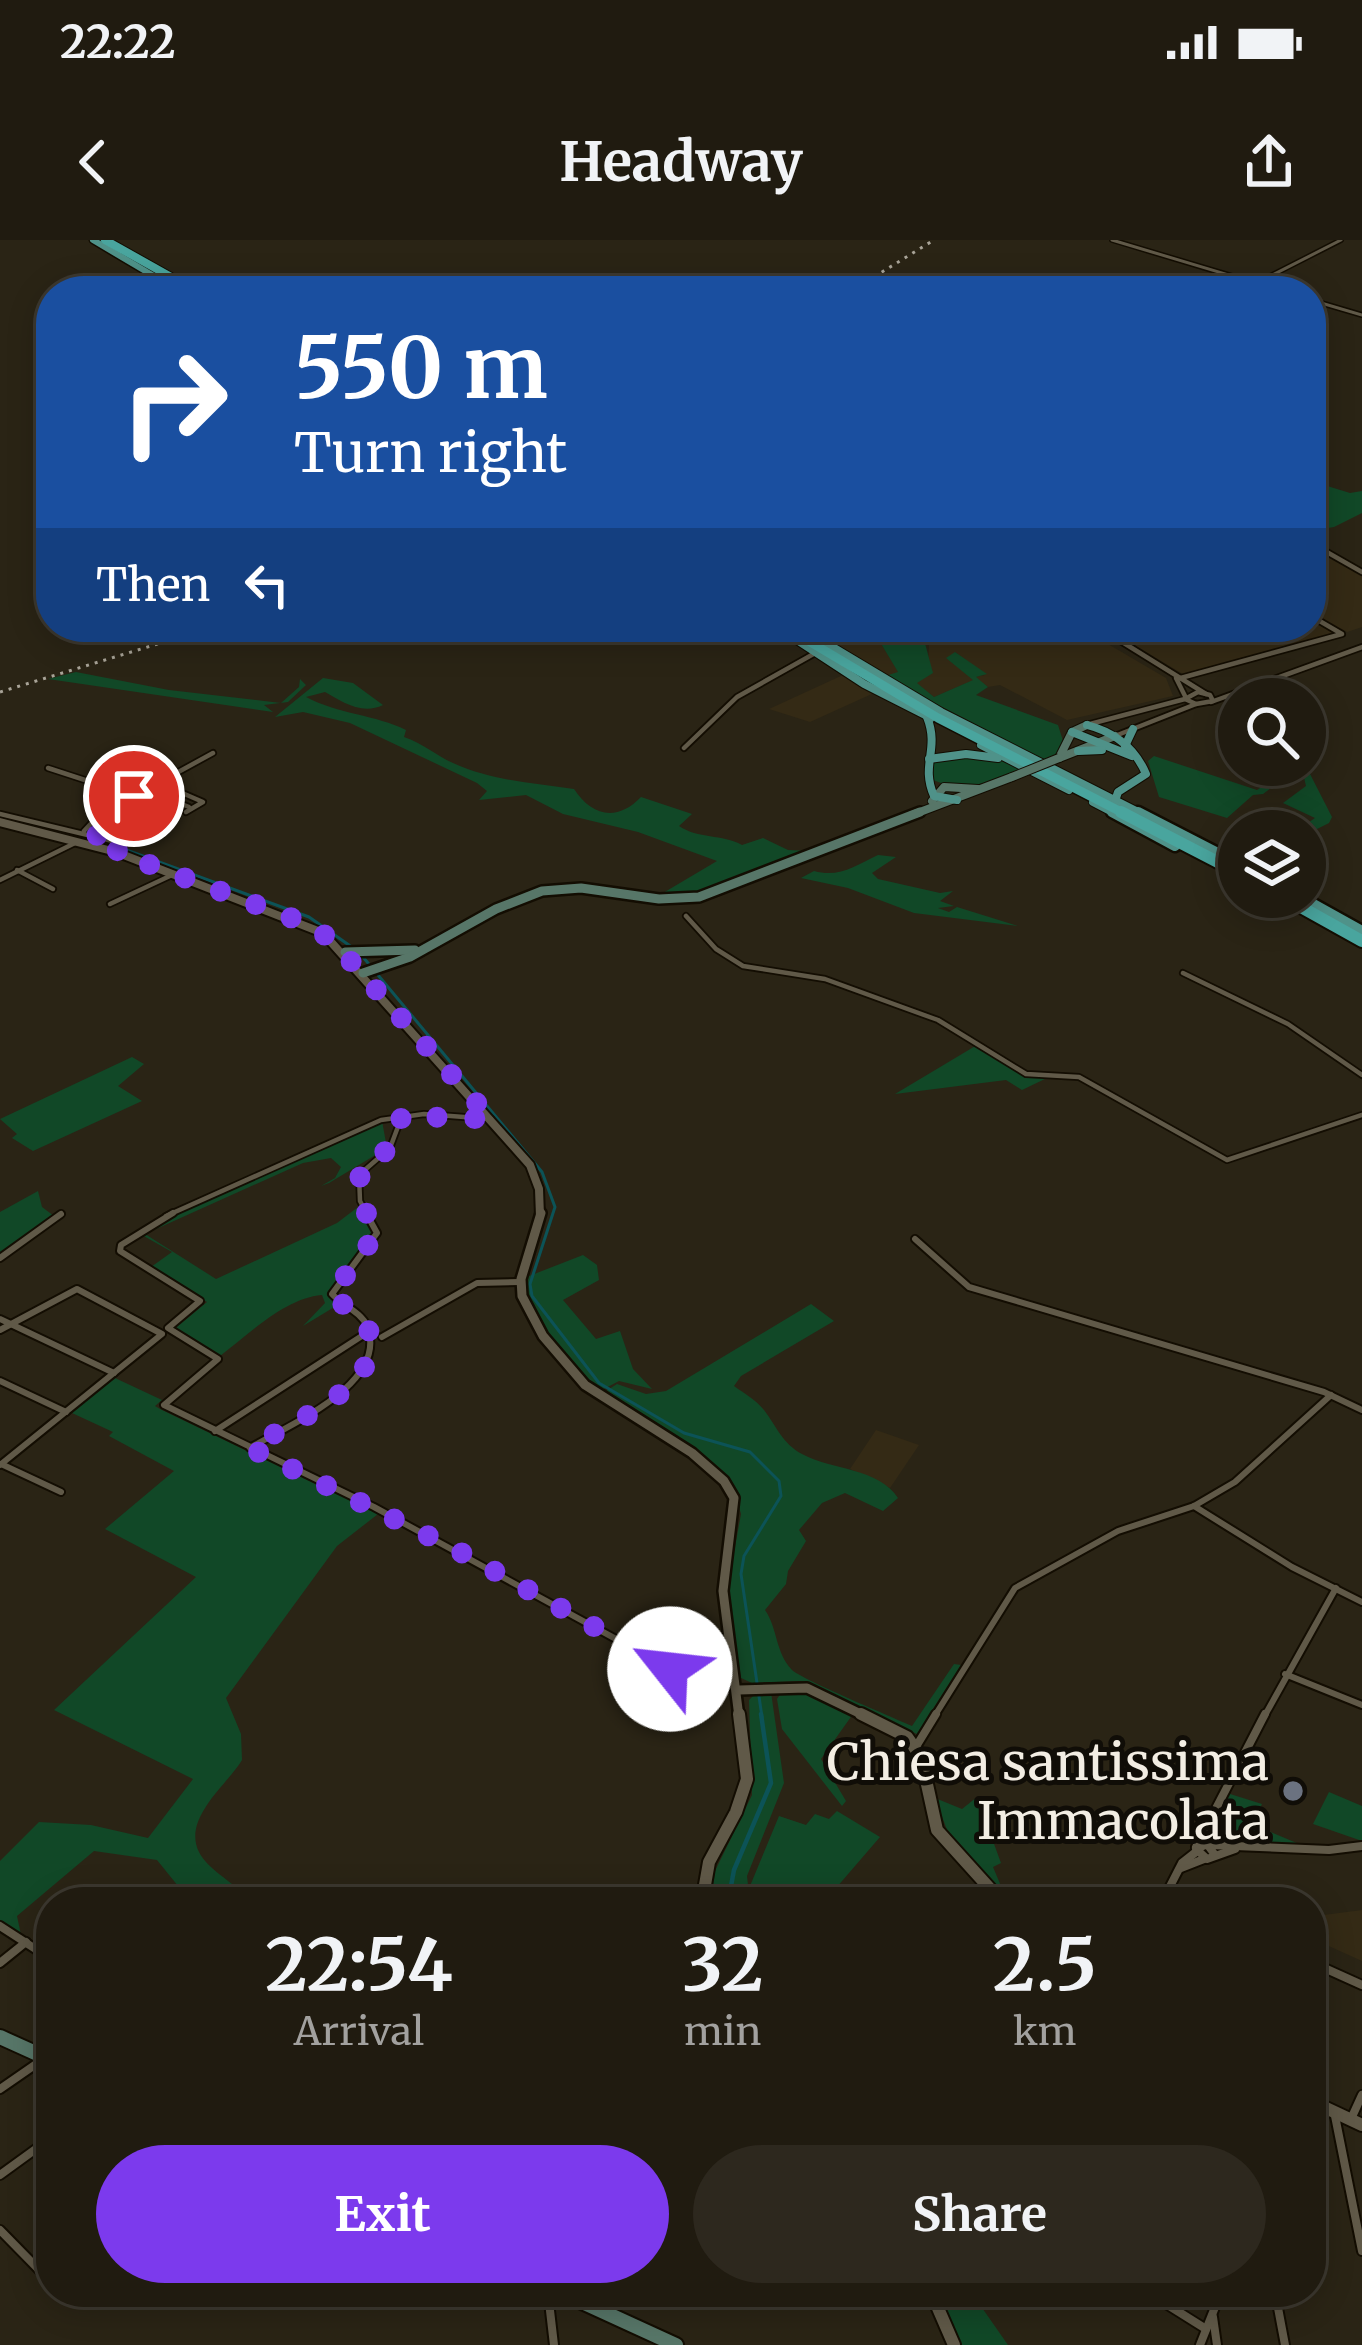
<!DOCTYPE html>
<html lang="en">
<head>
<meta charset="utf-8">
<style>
  :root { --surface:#201b10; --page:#2d281e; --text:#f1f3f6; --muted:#a2a19f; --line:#3d3930; --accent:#7c3aed }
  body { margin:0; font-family:Merriweather,serif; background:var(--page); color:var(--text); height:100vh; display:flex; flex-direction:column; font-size:45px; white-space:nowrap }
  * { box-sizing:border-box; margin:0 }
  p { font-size:39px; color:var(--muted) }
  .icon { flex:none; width:66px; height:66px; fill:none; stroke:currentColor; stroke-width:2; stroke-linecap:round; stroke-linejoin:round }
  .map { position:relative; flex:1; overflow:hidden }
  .details { position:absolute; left:36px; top:1647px; width:1290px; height:420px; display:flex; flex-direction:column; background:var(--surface); border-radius:48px; box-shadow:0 6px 30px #0003,0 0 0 3px var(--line) }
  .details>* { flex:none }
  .top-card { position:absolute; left:36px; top:36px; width:1290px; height:366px; border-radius:48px; box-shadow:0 6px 30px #0003,0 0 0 3px var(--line); background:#1a4fa0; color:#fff; overflow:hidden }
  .tools { position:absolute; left:1218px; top:438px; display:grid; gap:24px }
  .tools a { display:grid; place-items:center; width:108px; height:108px; border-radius:50%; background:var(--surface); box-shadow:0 6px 30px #0003,0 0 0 3px var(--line); font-size:60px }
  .pin { position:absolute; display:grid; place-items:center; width:102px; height:102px; color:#fff; margin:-51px; border:6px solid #fff; border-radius:50%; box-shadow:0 3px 12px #0007 }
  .me { position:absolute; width:132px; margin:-66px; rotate:299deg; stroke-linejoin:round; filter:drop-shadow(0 0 9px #0008) }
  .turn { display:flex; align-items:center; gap:42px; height:252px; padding:0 60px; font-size:54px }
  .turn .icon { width:156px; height:156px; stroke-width:2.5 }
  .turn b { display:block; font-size:84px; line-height:102px }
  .then { display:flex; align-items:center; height:114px; padding:0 60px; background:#0003; gap:24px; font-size:45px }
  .eta { display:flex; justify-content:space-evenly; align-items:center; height:204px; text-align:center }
  .eta b { font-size:72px; font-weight:700; line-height:84px }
  .action { display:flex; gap:24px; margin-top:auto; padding:24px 60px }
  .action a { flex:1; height:138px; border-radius:72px; background:var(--accent); color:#fff; font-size:48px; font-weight:700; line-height:138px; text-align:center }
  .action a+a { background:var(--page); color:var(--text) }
  .status { display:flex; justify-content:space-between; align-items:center; height:84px; padding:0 60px; background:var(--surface); direction:ltr }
  .status svg { height:33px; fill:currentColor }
  header { display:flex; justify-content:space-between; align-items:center; height:156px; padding:0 60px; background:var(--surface); font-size:54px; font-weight:700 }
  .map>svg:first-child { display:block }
  .built { fill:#342a15 }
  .green { fill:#114827 }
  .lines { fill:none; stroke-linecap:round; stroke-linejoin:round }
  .stream-far1 { stroke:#0c5357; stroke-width:3 }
  .stream { stroke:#0c5357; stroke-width:4.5 }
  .minor-far3-casing { stroke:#130d02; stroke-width:6 }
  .minor-far2-casing { stroke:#130d02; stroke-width:8 }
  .minor-far1-casing { stroke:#130d02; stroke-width:10 }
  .minor-casing { stroke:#130d02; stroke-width:12 }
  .tertiary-far2-casing { stroke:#130d02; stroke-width:12 }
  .tertiary-far1-casing { stroke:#130d02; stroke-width:14 }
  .tertiary-casing { stroke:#130d02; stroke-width:16 }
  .secondary-far2-casing { stroke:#130d02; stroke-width:10 }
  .secondary-far1-casing { stroke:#130d02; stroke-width:14 }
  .secondary-casing { stroke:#130d02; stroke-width:18 }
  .primary-far2-casing { stroke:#130d02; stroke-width:9 }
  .primary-far1-casing { stroke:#130d02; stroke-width:10 }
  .primary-casing { stroke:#130d02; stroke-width:15 }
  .trunk-far2-casing { stroke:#130d02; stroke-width:10 }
  .trunk-far1-casing { stroke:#130d02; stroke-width:12 }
  .trunk-casing { stroke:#130d02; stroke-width:16 }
  .minor-far3 { stroke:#605948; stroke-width:3 }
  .minor-far2 { stroke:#605948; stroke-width:4.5 }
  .minor-far1 { stroke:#605948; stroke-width:6 }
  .minor { stroke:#605948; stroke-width:8 }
  .tertiary-far2 { stroke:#605948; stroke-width:8 }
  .tertiary-far1 { stroke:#605948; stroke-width:9 }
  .tertiary { stroke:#605948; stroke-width:12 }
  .secondary-far2 { stroke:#577668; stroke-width:8 }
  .secondary-far1 { stroke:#577668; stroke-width:9 }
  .secondary { stroke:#577668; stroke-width:14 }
  .primary-far2 { stroke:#4f9289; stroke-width:6 }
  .primary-far1 { stroke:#4f9289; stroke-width:8 }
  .primary { stroke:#4f9289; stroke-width:10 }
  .trunk-far2 { stroke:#49a59e; stroke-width:8 }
  .trunk-far1 { stroke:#49a59e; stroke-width:9 }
  .trunk { stroke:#49a59e; stroke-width:12 }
  .rail { stroke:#a9a498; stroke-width:3; stroke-dasharray:3 6; stroke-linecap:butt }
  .secondary-bridge-casing { stroke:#130d02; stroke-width:10; stroke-linecap:butt }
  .secondary-bridge { stroke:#577668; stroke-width:8 }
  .route { stroke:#7c3aed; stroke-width:21; stroke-dasharray:0 37.8 }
  .worship-dot { fill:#6b7280; stroke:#100d07; stroke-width:4.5 }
  .labels { text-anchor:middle; stroke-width:10; stroke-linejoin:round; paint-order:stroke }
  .near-poi-label { font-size:51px; fill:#f2ede3; stroke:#100d07; text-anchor:end }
</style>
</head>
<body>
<div class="status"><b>22:22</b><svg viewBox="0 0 49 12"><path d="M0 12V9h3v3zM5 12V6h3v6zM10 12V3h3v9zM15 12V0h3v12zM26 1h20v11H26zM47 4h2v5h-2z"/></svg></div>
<header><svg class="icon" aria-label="back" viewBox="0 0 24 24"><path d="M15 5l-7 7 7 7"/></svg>Headway<svg class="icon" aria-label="share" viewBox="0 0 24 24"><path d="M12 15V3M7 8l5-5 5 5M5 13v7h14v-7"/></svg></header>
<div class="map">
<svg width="1362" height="2105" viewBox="0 0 1362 2105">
  <rect width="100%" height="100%" fill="#2a2415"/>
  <g class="built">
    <path d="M 1311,308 L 1362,336 L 1362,387 L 1347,392 L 1311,372 Z"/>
    <path d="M 1311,380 L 1336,394 L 1183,434 L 1104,387 L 1311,387 Z"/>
    <path d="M 802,387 L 1079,387 L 1166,438 L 1173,456 L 1067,480 L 1000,445 L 988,447 L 974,437 L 985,435 L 955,412 L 974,440 L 934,457 L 916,443 L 928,424 L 929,405 L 922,392 L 875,393 L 899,433 L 891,438 Z"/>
    <path d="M 843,435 L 874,453 L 810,482 L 769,469 Z"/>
    <path d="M 876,1190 L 919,1205 L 890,1248 L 850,1229 Z"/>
    <path d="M 1362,1670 L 1362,1721 L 1311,1698 L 1316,1676 Z"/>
  </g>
  <g class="green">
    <path d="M 1311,241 L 1350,253 L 1362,251 L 1362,273 L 1334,287 L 1311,291 Z"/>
    <path d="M 874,392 L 922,392 L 933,433 L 917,443 L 934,457 L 973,440 L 946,418 L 955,412 L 987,434 L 976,437 L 988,447 L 976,455 L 1058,485 L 1064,504 L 1056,515 L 1041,522 L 885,436 L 898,432 Z"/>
    <path d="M 76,432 L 169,450 L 281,463 L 299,447 L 300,439 L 306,445 L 288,462 L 264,465 L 273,472 L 48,439 Z"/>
    <path d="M 323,438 L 353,443 L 383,465 C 361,476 340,460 325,452 L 306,457 C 338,474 376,475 406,490 L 404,497 C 424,504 437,516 453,523 C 492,541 534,543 574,549 C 591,575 616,583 641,557 L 692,574 L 679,586 C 698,599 722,594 742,605 L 763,598 L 788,610 L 809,611 L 694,653 L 658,656 L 717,621 L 638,592 L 563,574 L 526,555 L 479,560 L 487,551 L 477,543 L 350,483 L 303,472 L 275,477 Z"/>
    <path d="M 1305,466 L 1313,489 L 1310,534 L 1332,577 L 1329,583 L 1305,595 L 1305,591 L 1296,591 L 1315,578 L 1283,563 L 1306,546 L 1301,525 L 1305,525 Z"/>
    <path d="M 1154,516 L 1257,550 L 1269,542 L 1275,529 L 1301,525 L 1263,554 L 1253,555 L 1227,578 L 1159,557 L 1148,521 Z"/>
    <path d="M 942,517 L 994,518 L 1023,529 C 992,541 965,554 933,540 L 928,525 Z"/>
    <path d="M 878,615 L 896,617 L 872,633 L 878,639 L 940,653 L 953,651 L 940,661 L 954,666 L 938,668 L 949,672 L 957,667 L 1018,686 L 914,673 L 848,648 L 801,638 L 814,631 C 839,638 855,626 878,615 Z"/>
    <path d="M 977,805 L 1026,837 L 1047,838 L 1022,850 L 1006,840 L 895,854 Z"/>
    <path d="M 132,817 L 144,824 L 118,846 L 142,861 L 33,911 L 12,898 L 17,894 L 0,879 Z"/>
    <path d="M 382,881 L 387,908 L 329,943 L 321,946 L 335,938 L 341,927 L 331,918 L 303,923 L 145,994 L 216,1039 L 337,983 L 358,967 L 372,982 L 373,995 L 330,1049 L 336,1066 L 303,1086 L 325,1063 L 322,1055 C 285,1058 249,1094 220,1116 L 173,1090 L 207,1062 L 151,1027 L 172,1012 L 142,995 L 159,983 Z"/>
    <path d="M 38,951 L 42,967 L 54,976 L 0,1014 L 0,972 Z"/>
    <path d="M 583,1015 L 597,1025 L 599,1040 L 563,1060 L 596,1099 L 620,1091 L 633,1129 L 652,1149 L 619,1141 L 600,1151 C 574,1129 520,1073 524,1038 Z"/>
    <path d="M 811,1064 L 834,1081 L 741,1136 L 734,1146 C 745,1154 755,1159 764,1170 C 777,1187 782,1203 802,1214 C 831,1230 879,1228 898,1258 L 883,1271 L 845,1253 L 822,1263 L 799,1290 L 806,1301 L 788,1331 L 786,1344 L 765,1370 C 778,1389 775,1412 792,1430 C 801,1439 892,1477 912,1486 L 954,1424 L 961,1425 L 917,1494 L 801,1441 L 752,1443 L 741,1438 L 727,1351 L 741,1274 L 733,1246 L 713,1225 L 603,1153 L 617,1144 L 646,1154 L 666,1151 Z"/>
    <path d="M 115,1138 L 162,1160 L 155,1166 L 160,1169 L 378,1274 L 337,1306 L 226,1458 L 241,1494 L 242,1520 C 228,1544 182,1578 199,1612 C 207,1628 228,1639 241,1652 L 237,1662 L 191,1662 L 157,1620 L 94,1611 L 17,1676 L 21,1695 L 0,1682 L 0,1621 L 39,1582 L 91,1585 L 148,1598 L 193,1539 L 54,1470 L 196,1337 L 105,1289 L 174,1231 L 109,1196 L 113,1192 L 72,1173 Z"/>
    <path d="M 771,1452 L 784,1543 L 747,1636 L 750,1662 L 711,1662 L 715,1631 L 752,1555 L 749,1460 L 755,1454 Z"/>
    <path d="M 781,1453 L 813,1455 L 853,1474 L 821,1519 L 846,1561 L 842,1566 L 782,1489 L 777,1459 Z"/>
    <path d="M 1329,1552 L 1362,1566 L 1362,1601 L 1313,1584 Z"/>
    <path d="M 1227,1553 L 1262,1564 L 1252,1584 L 1299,1604 L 1217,1602 L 1211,1585 Z"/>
    <path d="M 977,1557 L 1001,1623 L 993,1627 L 1001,1646 L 1023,1662 L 1010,1662 L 949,1595 L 935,1558 L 962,1569 Z"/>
    <path d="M 837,1571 L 880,1597 L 824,1662 L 806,1662 L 780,1648 L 768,1653 L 750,1646 L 779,1576 L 806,1585 L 815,1574 L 829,1579 Z"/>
    <path d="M 937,2052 L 971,2052 L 1008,2105 L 961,2105 Z"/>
  </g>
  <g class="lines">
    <g class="stream-far1">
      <path d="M 0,578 L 23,582"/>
      <path d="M 102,601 L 309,677 L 356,710"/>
      <path d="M 363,717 L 542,932 L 555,967 L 530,1044 L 532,1056 L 599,1143 L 684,1193 L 750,1212 L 779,1241 L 781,1256 L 744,1316 L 741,1334 L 762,1477"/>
    </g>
    <path class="stream" d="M 728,1662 L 734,1630 L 771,1543 L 761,1474"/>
    <g class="minor-far3-casing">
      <g id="minor-far3">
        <path d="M 1112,0 L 1282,51"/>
        <path d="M 1241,51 L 1341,0"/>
        <path d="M 1311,60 L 1362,75"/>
        <path d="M 46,256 L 51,255"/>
      </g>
    </g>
    <g class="minor-far2-casing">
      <g id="minor-far2">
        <path d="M 39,258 L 51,255"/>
        <path d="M 1311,303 L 1362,332"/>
        <path d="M 1098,387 L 1206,454"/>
        <path d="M 1176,438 L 1185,456"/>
        <path d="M 1177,439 L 1342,394 L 1311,376"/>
        <path d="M 1198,452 L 1210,455 L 1213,461 L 1196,464 L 1185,459 Z"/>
        <path d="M 1211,462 L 1362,407"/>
        <path d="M 1090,484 L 1185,459"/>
        <path d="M 1115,496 L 1196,464"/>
        <path d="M 684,508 L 737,457 L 817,412"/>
        <path d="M 48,528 L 134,556"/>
        <path d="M 159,543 L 203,562 L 186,572"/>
        <path d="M 146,550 L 189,567"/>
        <path d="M 0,574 L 125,604 L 117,612"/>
        <path d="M 84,591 L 98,576 L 213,513"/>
        <path d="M 17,630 L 53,649"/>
        <path d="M 0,640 L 77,602"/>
        <path d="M 110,664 L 172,635"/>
        <path d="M 686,676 L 716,709 L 743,726 L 825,739 L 938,780 L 1026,834 L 1079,837 L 1227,920 L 1362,875"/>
        <path d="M 1183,733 L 1288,784 L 1362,835"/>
        <path d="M 166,976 L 381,880 L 424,874 L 491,879"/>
        <path d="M 368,976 L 360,961 L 359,935 L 390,908 L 402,876"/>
      </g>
    </g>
    <g class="minor-far1-casing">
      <g id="minor-far1">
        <path d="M 173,973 L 121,1005 L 120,1011 L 200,1061 L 168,1088 L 218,1119 L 164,1165 L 374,1267 L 671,1429 L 695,1436 L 731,1431"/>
        <path d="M 915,999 L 969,1047 L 1324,1152 L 1362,1170"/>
        <path d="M 0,1018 L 61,974"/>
        <path d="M 0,1079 L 114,1133"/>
        <path d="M 0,1090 L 77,1049 L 162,1094 L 0,1225"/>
        <path d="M 382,1097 L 477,1043 L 519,1042"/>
        <path d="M 0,1141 L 66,1172"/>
        <path d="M 215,1191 L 368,1092"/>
        <path d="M 250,1208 C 288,1185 390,1144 367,1086 C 361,1072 342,1065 332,1054 L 377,993 L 366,973"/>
        <path d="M 1,1224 L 61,1252"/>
        <path d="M 1194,1266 L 1292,1327 L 1362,1362"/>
        <path d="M 1285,1434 L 1362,1465"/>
        <path d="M 934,1477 L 1015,1348 L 1118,1291 L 1194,1266 L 1235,1242 L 1331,1155"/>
        <path d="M 1264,1477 L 1336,1348"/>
      </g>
    </g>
    <g class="minor-casing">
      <g id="minor">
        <path d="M 917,1505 L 936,1474"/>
        <path d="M 1210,1605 L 1329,1610 L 1362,1606"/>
        <path d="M 1196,1607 L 1265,1474"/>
        <path d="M 1215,1615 L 1207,1604 L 1196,1609 L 1207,1619 L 1235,1609"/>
        <path d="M 1181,1628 L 1204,1619"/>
        <path d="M 1162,1662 L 1182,1623 L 1196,1612"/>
        <path d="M 0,1686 L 51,1719"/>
        <path d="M 1311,1722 L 1362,1745"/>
        <path d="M 0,1723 L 26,1702"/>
        <path d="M 0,1849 L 42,1820"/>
        <path d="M 1335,1876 L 1362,2011"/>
        <path d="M 1351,1879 L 1362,1855"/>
        <path d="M 0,1935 L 51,1898"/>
        <path d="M 0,1990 L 51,2042"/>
        <path d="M 553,2052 L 549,2062 L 554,2105"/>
        <path d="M 1147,2052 L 1206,2089"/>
        <path d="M 1275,2052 L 1285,2105"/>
        <path d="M 1213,2077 L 1217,2105"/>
        <path d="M 1200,2105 L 1221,2052"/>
      </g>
    </g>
    <g class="tertiary-far2-casing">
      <path id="tertiary-far2" d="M 0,582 L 116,612 L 323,693 L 530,925 L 539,949 L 540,976"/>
    </g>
    <g class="tertiary-far1-casing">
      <g id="tertiary-far1">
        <path d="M 541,973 L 521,1039 L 522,1056 L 543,1096 L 585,1145 L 692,1213 L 724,1241 L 734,1258 L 723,1351 L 739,1477"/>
        <path d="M 739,1450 L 807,1448 L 867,1477"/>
      </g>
    </g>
    <g class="tertiary-casing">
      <g id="tertiary">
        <path d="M 861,1474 L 907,1497 L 921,1517 L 937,1590 L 1002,1662"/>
        <path d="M 702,1662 L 709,1622 L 736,1572 L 747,1539 L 739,1474"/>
        <path d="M 1311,1861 L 1362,1885"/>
        <path d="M 931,2052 L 954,2105"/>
      </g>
    </g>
    <g class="secondary-far2-casing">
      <g id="secondary-far2">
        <path d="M 1059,518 L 1115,496"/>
        <path d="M 1059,518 L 1072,492 L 1087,485"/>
        <path d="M 932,561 L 944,547 L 978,549"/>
        <path d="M 912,575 L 1012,537"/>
      </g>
    </g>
    <g class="secondary-far1-casing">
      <g id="secondary-far1">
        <path d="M 345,712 L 415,710"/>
        <path d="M 363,733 L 410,717 L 496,669 L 542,651 L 581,648 L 659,659 L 699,657 L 920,572"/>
      </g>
    </g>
    <g class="secondary-casing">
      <g id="secondary">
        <path d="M 0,1797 L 51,1820"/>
        <path d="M 560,2052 L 676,2105"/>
      </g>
    </g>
    <g class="primary-far2-casing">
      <path id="primary-far2" d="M 93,0 L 179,51"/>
    </g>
    <g class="primary-far1-casing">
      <g id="primary-far1">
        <path d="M 777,387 L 864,444 L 931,478"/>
        <path d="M 799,387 L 941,472 L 1144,575"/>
        <path d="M 927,477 C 940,510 920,524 934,556 L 957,560"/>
        <path d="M 1087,485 C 1114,492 1135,508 1146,534 L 1118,552 L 1115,561"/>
        <path d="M 1072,492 L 1132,516"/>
        <path d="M 981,505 L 1069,550"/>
        <path d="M 1125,506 L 1133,489"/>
        <path d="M 1078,511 L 1102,510"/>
        <path d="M 929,519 L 966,514 L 998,518"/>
        <path d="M 1093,562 L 1118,575"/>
      </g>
    </g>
    <g class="primary-casing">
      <g id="primary">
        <path d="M 1112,572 L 1175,606"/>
        <path d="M 1138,572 L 1239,624"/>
        <path d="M 1301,657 L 1362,691"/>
      </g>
    </g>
    <g class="trunk-far2-casing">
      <path id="trunk-far2" d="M 105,0 L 196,51"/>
    </g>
    <g class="trunk-far1-casing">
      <path id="trunk-far1" d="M 785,387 L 938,478 L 1127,575"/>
    </g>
    <g class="trunk-casing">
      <g id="trunk">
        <path d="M 1121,572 L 1239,633"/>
        <path d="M 1283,657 L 1362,701"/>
      </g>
    </g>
    <use href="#minor-far3" class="minor-far3"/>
    <use href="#minor-far2" class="minor-far2"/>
    <use href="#minor-far1" class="minor-far1"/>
    <use href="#minor" class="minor"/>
    <use href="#tertiary-far2" class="tertiary-far2"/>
    <use href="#tertiary-far1" class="tertiary-far1"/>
    <use href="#tertiary" class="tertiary"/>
    <use href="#secondary-far2" class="secondary-far2"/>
    <use href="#secondary-far1" class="secondary-far1"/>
    <use href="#secondary" class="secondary"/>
    <use href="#primary-far2" class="primary-far2"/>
    <use href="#primary-far1" class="primary-far1"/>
    <use href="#primary" class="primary"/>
    <use href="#trunk-far2" class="trunk-far2"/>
    <use href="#trunk-far1" class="trunk-far1"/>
    <use href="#trunk" class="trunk"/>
    <g class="rail">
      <path d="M 851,51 L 934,0"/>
      <path d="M 0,452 L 213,387"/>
    </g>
    <g class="secondary-bridge-casing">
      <path id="secondary-bridge" d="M 1012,537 L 1059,518"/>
    </g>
    <use href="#secondary-bridge" class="secondary-bridge"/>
  </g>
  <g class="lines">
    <path class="route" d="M 134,556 L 98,575 L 84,591 L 124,604 L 116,612 L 305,683 L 331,699 L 491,879 L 402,876 L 390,908 L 360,930 L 360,961 L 377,993 L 332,1054 C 341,1067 361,1072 367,1086 C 393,1145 287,1183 250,1208 L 453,1308 L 670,1429"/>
  </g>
  <circle class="worship-dot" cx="1293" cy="1551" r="12"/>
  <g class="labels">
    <g class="near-poi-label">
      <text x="1269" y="1540">Chiesa santissima<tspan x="1269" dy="59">Immacolata</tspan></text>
    </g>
  </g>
</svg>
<div class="tools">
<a><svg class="icon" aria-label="search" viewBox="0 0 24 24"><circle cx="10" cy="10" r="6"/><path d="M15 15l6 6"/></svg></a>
<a><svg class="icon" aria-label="layers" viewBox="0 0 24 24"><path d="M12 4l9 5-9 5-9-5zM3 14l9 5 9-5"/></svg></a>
</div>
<div class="pin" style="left:134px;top:556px;background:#d93025"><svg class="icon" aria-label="arrive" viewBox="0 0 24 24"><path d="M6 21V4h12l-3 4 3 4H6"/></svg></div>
<svg class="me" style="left:670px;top:1429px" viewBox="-20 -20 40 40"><circle r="19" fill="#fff"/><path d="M0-13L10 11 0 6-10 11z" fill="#7c3aed"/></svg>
<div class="top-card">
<div class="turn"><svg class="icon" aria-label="right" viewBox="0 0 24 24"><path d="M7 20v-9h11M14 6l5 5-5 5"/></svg><div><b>550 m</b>Turn right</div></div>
<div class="then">Then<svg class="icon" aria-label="left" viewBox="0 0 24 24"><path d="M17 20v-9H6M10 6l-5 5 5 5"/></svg></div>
</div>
<section class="details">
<div class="eta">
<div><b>22:54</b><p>Arrival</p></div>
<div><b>32</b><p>min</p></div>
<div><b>2.5</b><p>km</p></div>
</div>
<div class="action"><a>Exit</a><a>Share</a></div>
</section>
</div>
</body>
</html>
